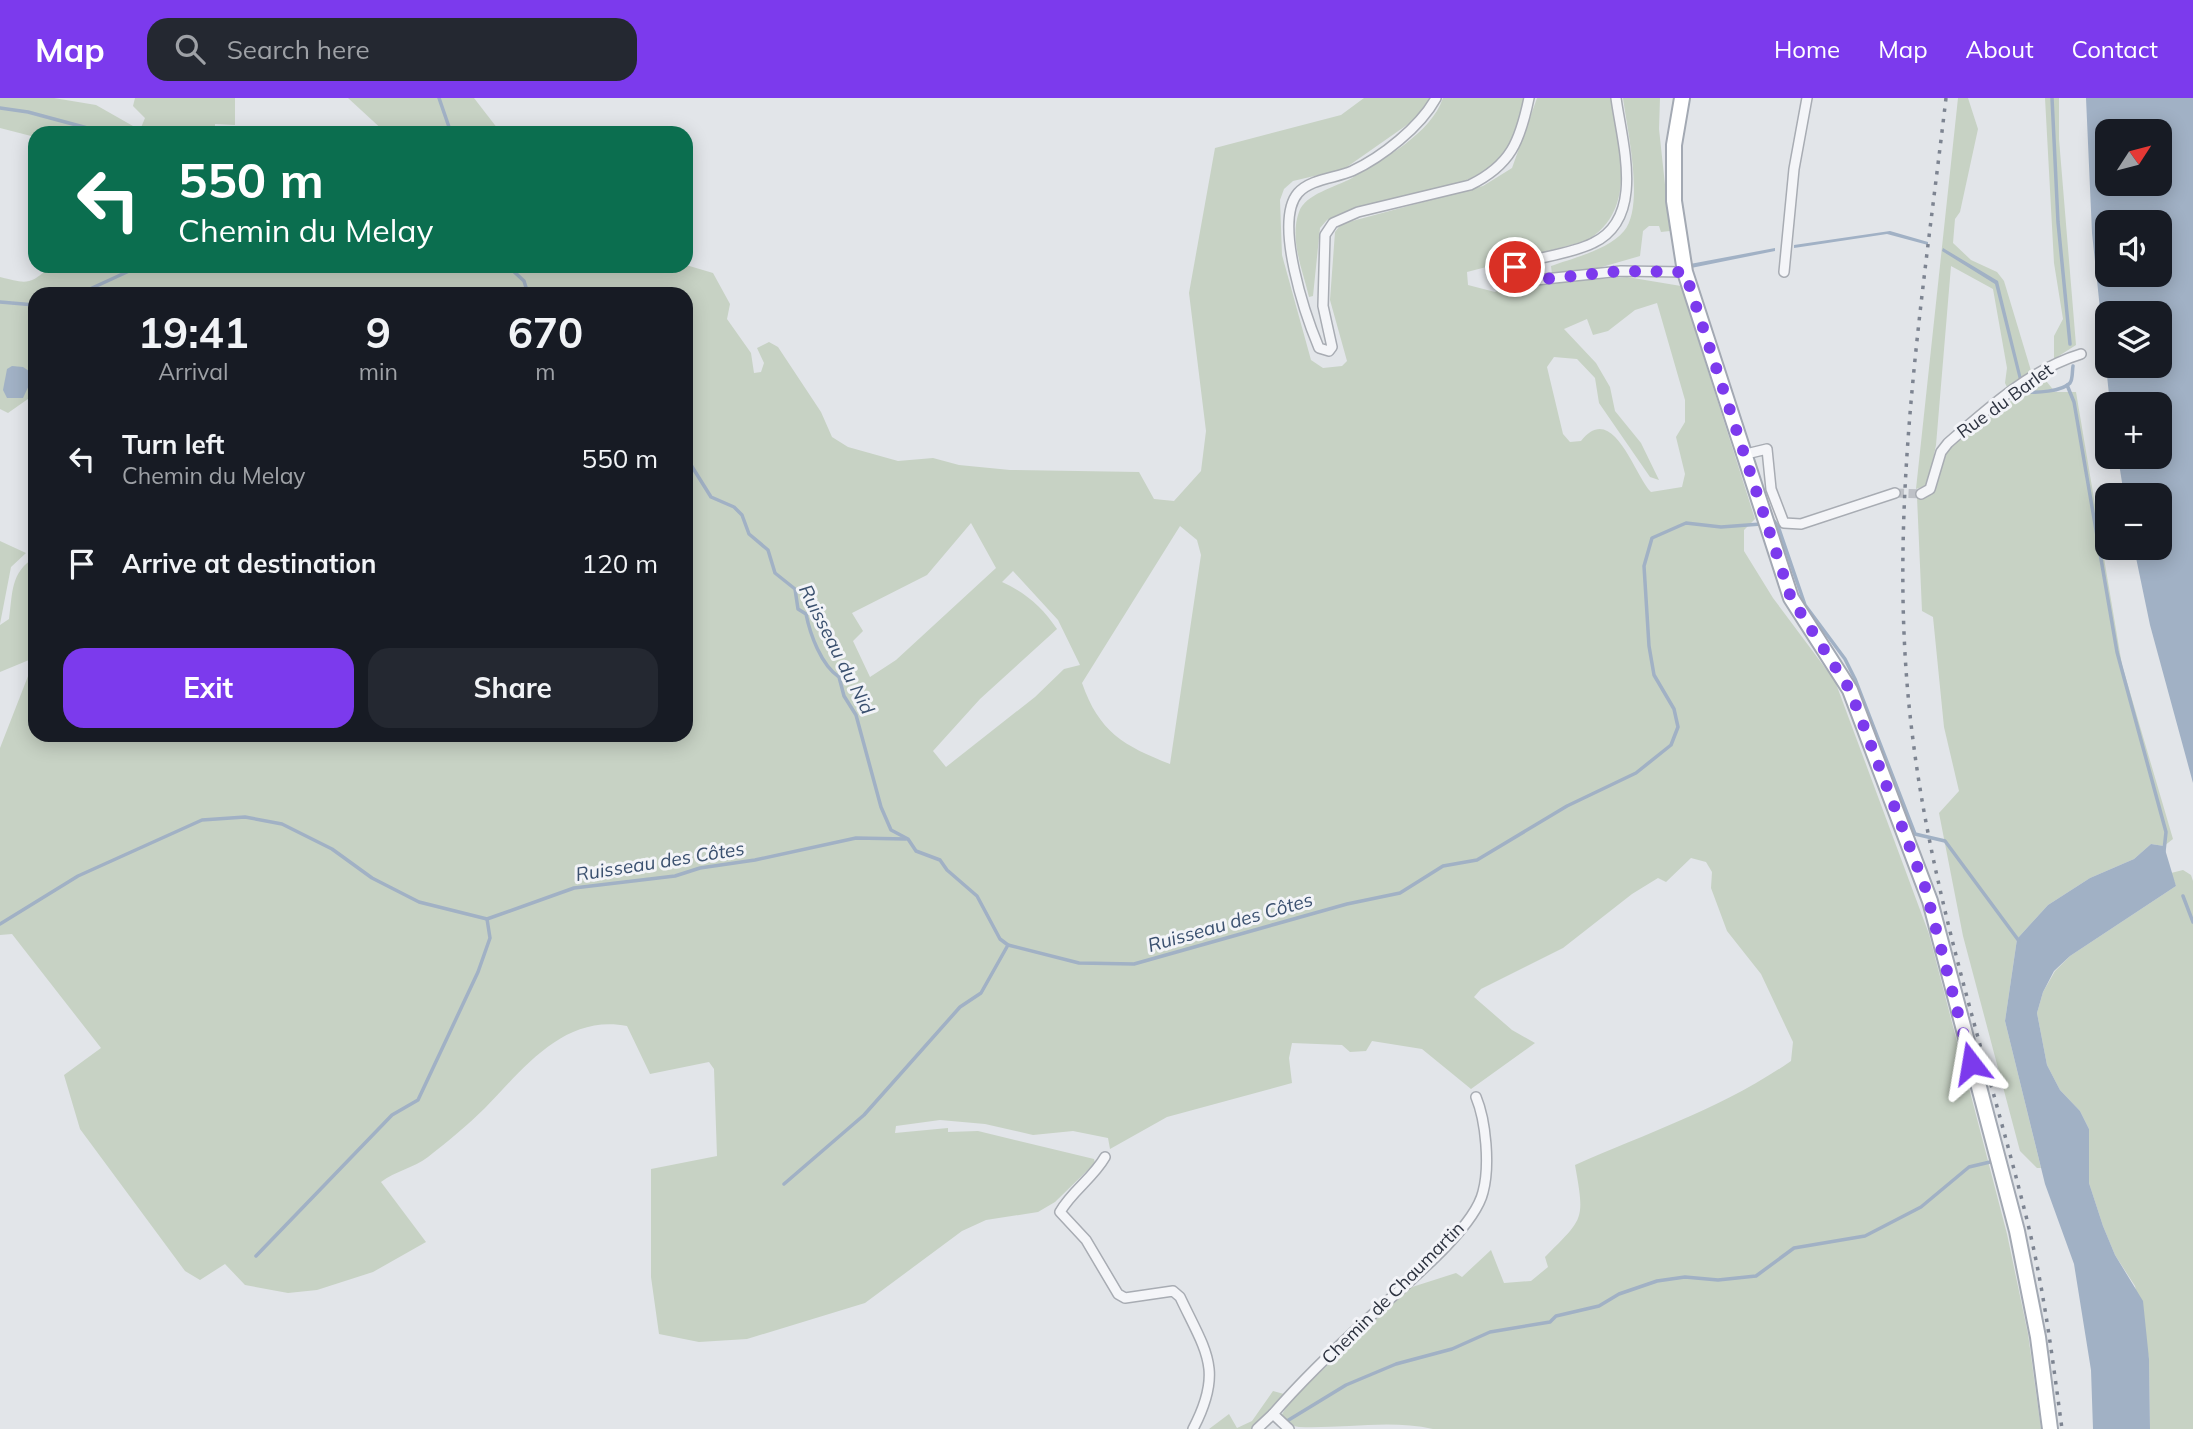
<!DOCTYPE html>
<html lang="en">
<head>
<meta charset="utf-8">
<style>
  :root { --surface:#171b24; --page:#242831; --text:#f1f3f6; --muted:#9ea1a6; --accent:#7c3aed }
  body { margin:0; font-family:Mulish,sans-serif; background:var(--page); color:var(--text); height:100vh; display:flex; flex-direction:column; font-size:26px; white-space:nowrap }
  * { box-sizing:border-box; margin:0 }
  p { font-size:23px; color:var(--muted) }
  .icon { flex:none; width:38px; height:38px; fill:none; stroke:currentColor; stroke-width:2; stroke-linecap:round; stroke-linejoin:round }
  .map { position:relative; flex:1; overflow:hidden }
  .drawer { position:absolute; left:28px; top:189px; width:665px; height:455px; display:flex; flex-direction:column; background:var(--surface); border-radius:21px; box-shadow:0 4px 18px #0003 }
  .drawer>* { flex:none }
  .banner { position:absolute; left:28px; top:28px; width:665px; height:147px; border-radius:21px; box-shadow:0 4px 18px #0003; background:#0b6e4f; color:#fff; overflow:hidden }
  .needle { width:46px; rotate:54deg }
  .controls { position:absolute; left:2095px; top:21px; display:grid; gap:14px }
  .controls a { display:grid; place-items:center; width:77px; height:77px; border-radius:14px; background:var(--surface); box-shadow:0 4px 18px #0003; font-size:35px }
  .pin { position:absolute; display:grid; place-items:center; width:60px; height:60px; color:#fff; margin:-30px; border:4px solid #fff; border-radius:50%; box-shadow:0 2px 7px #0007 }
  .me { position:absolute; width:77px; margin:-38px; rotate:346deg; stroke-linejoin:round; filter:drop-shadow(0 0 5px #0008) }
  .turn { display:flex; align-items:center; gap:24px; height:147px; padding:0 35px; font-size:32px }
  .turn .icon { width:91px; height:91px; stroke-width:2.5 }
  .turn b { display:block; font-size:49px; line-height:60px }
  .eta { display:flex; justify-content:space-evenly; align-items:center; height:119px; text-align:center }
  .eta b { font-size:42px; font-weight:700; line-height:49px }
  .action { display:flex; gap:14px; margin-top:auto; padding:14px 35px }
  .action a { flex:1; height:80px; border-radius:21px; background:var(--accent); color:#fff; font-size:28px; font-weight:700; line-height:80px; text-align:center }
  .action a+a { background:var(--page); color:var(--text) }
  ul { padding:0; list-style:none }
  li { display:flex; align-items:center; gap:21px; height:105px; padding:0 35px }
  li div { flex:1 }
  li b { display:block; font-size:26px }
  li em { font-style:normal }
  header { display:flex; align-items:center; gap:42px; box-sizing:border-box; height:98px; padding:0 35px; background:var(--accent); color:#fff }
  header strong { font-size:33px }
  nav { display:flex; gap:38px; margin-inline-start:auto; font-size:24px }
  .search { width:490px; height:63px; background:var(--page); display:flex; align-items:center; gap:18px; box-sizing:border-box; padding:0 24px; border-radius:21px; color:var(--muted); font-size:26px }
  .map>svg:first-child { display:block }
  .green { fill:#c7d2c4; fill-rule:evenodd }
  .water { fill:#a1b1c5; fill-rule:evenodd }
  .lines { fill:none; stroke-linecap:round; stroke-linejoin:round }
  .stream { stroke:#a1b1c5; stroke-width:3.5 }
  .street-tunnel { stroke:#bec1c7; stroke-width:9; stroke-dasharray:9 4.5; stroke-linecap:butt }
  .street-casing { stroke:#a8acb3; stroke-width:12 }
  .primary-casing { stroke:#a3a9b3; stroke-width:18 }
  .street { stroke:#f4f5f8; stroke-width:9 }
  .primary { stroke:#fff; stroke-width:14 }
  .rail { stroke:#7d8491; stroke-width:3.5; stroke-dasharray:3.5 7; stroke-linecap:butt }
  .route { stroke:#7c3aed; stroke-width:12; stroke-dasharray:0 21.6 }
  .labels { text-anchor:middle; stroke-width:6; stroke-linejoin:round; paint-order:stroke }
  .street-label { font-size:18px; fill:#2c323f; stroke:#f2f3f7 }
  .water-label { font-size:19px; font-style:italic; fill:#3a506f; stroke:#f2f3f7 }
</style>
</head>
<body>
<header>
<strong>Map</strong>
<div class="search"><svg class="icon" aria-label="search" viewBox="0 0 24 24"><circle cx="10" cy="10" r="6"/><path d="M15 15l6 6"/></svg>Search here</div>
<nav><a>Home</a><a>Map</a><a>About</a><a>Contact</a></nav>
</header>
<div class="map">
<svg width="2193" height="1331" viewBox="0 0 2193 1331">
  <rect width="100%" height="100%" fill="#e2e5e9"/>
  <g class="green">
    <path d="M 0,0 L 54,0 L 96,7 L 140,32 L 145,20 L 133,8 L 135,0 L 235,0 L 235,27 L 215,26 L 215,35 L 35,35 L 35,39 L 0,30 Z"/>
    <path d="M 348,0 L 474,0 L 501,35 L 386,35 Z"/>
    <path d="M 1364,0 L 1430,0 L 1414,22 L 1344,71 L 1293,83 L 1284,91 L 1280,102 L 1282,157 L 1311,262 L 1323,270 L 1342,268 L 1347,263 L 1330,202 L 1335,134 L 1341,126 L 1483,88 L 1512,70 L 1537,0 L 1612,0 C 1618,52 1639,111 1586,143 L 1467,174 L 1468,187 L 1495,194 L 1506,188 L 1627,179 L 1681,188 L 1755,421 L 1744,432 L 1744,453 L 1773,500 L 1835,583 L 1929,836 L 2007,1136 L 2028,1236 L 2041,1331 L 1433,1331 C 1389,1321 1343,1331 1299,1329 C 1291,1328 1286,1325 1281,1318 L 1290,1303 L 1409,1190 L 1456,1175 L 1462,1179 L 1491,1152 L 1504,1185 L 1531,1183 L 1548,1169 L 1545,1159 C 1584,1120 1585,1123 1575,1067 C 1652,1033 1721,1011 1791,963 L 1793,944 L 1761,876 L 1727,833 L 1711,790 L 1712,774 L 1706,764 L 1691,760 L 1666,784 L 1658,780 L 1632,796 L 1563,850 L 1481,891 L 1474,899 L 1512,932 L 1535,945 L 1471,991 L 1422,951 L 1372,943 L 1366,953 L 1350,954 L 1342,947 L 1292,945 L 1289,960 L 1292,985 L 1167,1019 L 1110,1051 L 1108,1040 L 1073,1033 L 1033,1037 L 985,1026 L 940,1022 L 896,1028 L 895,1035 L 948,1030 L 948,1034 L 978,1033 L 1094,1061 L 1095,1065 L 1055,1104 L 1038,1114 L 986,1122 L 962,1133 L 865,1205 L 747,1241 L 699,1244 L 659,1236 L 651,1179 L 651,1071 L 717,1058 L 714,971 L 709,964 L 650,976 L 627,928 C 564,916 524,970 485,1010 C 468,1027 447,1044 428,1059 C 414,1070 395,1073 381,1084 L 426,1144 L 373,1174 L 317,1192 L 288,1195 L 245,1187 L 225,1166 L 200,1182 L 185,1173 L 80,1031 L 64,977 L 101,950 L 12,836 L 0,837 L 0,650 L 30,573 L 35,572 L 35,637 L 686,637 L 686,196 L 35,196 L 35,296 L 8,315 L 0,311 L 0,179 C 24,185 30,188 48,170 L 60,173 L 70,168 L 686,167 L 713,175 L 730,206 L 727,221 L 751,255 L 754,275 L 761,274 L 764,265 L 757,250 L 769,244 L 778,249 L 821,314 L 832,339 L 848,349 L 898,363 L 933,360 L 959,367 L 1010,372 L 1139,374 L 1154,401 L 1174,403 L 1201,373 L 1206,333 L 1189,195 L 1215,50 L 1341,17 ZM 1657,205 L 1685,302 L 1685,324 L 1676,339 L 1685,376 L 1682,389 L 1651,394 C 1634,377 1613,302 1581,343 L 1570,344 L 1563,336 L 1547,269 L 1554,259 L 1577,261 L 1595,280 L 1599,305 L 1650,379 L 1659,382 L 1641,345 L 1615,313 L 1610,289 L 1596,265 L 1564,231 L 1587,221 L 1593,237 L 1608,233 L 1635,212 ZM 971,425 L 996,470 L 896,562 L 870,579 L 853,543 L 863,533 L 852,515 L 927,477 ZM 1180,428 L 1197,442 L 1201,457 L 1170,666 C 1124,648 1099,634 1082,585 ZM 1013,473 L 1058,522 L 1080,567 L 1064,571 L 1035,599 L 946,669 L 933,653 L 980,601 L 1057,531 C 1042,509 1026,495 1002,484 Z"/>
    <path d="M 1443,0 L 1524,0 C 1519,18 1517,42 1505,56 C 1466,101 1378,95 1327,122 L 1320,130 L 1313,198 L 1309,199 C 1303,173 1289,141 1299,114 C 1305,96 1336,89 1352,80 C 1383,61 1431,36 1443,0 Z"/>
    <path d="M 1623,0 L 1660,0 L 1659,31 L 1670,133 L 1661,134 L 1659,128 L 1649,128 L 1643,133 L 1640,158 L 1581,175 L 1552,176 L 1551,168 C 1573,160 1608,152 1624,133 C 1645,108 1627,31 1623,0 Z"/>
    <path d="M 1958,0 L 1968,0 L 1978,31 L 1960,114 L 1955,121 L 1953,145 L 1971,162 L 1997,174 L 2004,183 L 2032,276 L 2008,291 L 2005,285 L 2007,270 L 1993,191 L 1951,168 L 1936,347 L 1928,387 L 1916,391 Z"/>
    <path d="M 2045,0 L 2059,0 L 2059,41 L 2076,247 L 2054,261 L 2054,238 L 2063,221 L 2054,165 Z"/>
    <path d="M 2043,279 L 2055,294 L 2076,294 L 2122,567 L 2173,741 L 2164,748 L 2151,746 L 2134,761 L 2090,780 L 2048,807 L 2017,841 L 2005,923 L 2041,1070 L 2037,1070 L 2020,1053 L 1963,838 L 1939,715 L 1959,693 L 1944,629 L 1933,519 L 1922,513 L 1917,399 L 1934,393 L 1942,361 L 1950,349 Z"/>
    <path d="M 0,443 L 26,455 L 11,469 L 0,526 Z"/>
    <path d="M 35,459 L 35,551 L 29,562 L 0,574 L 0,527 L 9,521 C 13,494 10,475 35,459 Z"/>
    <path d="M 2183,772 L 2191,777 L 2193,783 L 2193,1331 L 2150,1331 L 2149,1261 L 2135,1188 L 2115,1157 L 2103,1128 L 2089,1085 L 2089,1031 L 2080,1013 L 2060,992 L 2047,967 L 2037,915 L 2043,894 L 2055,873 L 2070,858 L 2176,788 L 2171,775 Z"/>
    <path d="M 1273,1293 L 1284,1296 L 1251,1331 L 1209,1331 L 1229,1316 L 1237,1330 L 1252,1323 Z"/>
  </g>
  <g class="water">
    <path d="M 2086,0 L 2193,0 L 2193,685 L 2150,527 L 2134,450 L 2160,450 L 2160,397 L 2124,397 L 2118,359 L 2160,359 L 2160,306 L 2110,306 L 2092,135 ZM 2160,33 L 2160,86 L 2107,86 L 2107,33 ZM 2160,124 L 2160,177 L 2107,177 L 2107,124 ZM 2160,215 L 2160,268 L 2107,268 L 2107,215 Z"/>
    <path d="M 1890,133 L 1928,144 L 1928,147 L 1887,136 L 1794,150 L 1794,147 Z"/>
    <path d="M 1775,150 L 1775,153 L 1691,170 L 1690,166 Z"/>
    <path d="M 1943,150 L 1998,183 L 2022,281 L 2019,282 L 1995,186 L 1942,153 Z"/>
    <path d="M 12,268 L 23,269 L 32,275 L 32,281 L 23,300 L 7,300 L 3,292 L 7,271 Z"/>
    <path d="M 2151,746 L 2164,748 L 2176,788 L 2070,858 L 2054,873 L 2043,894 L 2037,915 L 2047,967 L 2060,992 L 2080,1013 L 2089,1031 L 2089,1085 L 2103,1128 L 2115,1157 L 2143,1203 L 2149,1261 L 2150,1331 L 2093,1331 L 2091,1272 L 2074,1166 L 2045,1086 L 2005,923 L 2017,841 L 2048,807 L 2090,780 L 2134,761 Z"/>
  </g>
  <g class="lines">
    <g class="stream">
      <path d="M 439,0 L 449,29 L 444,35"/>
      <path d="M 2052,0 L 2058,124 L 2070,246"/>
      <path d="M 0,10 L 28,14 L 106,35"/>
      <path d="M 508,168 L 524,183 L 528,196"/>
      <path d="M 79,196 L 140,168"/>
      <path d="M 0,204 L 35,207"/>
      <path d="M 2067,287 L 2074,304 L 2117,554 L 2166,734 L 2164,753"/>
      <path d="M 2025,293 C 2034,296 2063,293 2070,285 C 2073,281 2072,273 2073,268"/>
      <path d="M 686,359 L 711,399 L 734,409 L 742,417 L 749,436 L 768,452 L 775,475 L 795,491 L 798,511 L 806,516 C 810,536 821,567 839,579 L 844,598 L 856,617 L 881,709 L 891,732 L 908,741 L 916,753 L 940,762 L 947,772 L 977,798 L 1000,841 L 1008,847 L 1079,865 L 1134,866 L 1347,806 L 1400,795 L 1443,768 L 1477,762 L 1567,708 L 1636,675 L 1671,647 L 1678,629 L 1674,611 L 1654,577 L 1649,548 L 1644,468 L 1652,440 L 1686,425 L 1721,429 L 1761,426"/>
      <path d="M 1769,424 L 1774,423 L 1778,428 L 1805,507 L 1845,561 L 1855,581 L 1915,736 L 1945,743 L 2019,843"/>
      <path d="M 2183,798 L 2193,824"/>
      <path d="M 0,826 L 78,778 L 202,722 L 245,719 L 282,726 L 332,751 L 372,780 L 419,804 L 487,821 L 574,790 L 675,778 L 700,770 L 755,762 L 856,740 L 906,741"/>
      <path d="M 784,1086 L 864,1017 L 960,909 L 981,895 L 1008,847"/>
      <path d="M 256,1158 L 392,1017 L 418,1002 L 478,874 L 490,840 L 487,821"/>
      <path d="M 1287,1323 L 1346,1287 L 1396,1266 L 1452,1251 L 1490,1234 L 1550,1224 L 1556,1218 L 1599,1208 L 1619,1196 L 1657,1183 L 1685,1179 L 1718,1182 L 1756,1178 L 1794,1150 L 1865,1138 L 1921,1109 L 1969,1069 L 1990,1064"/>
    </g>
    <path class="street-tunnel" d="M 1895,395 L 1921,396"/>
    <g class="street-casing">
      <g id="street">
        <path d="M 1436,0 C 1420,29 1382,59 1352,73 C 1336,80 1310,81 1298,95 C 1273,124 1306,219 1319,250 L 1329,253 L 1332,249 L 1323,208 L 1325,137 L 1333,125 L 1358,114 L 1470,87 C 1511,67 1520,43 1529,0"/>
        <path d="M 1616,0 C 1622,45 1646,120 1593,145 C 1573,155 1546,158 1524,164 L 1515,169 L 1517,179 L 1526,183 L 1621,173 L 1685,174"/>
        <path d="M 1784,174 L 1794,71 L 1807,0"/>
        <path d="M 1742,357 L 1767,351 L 1771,391 L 1784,425 L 1801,426 L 1895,395"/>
        <path d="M 1921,396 L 1930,391 L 1941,354 L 1948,345 C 1987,311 2031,271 2081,256"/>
        <path d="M 1105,1059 C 1093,1080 1072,1093 1060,1114 L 1086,1142 L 1118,1196 L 1125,1200 L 1173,1193 L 1180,1199 C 1206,1254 1224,1272 1193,1331"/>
        <path d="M 1257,1331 L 1273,1316"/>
        <path d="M 1289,1331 L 1273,1316 C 1303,1281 1338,1248 1372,1217 C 1401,1190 1474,1132 1483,1094 C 1490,1068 1486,1023 1476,999"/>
      </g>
    </g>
    <g class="primary-casing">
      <path id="primary" d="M 1682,0 L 1674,47 L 1674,103 L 1685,174 L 1791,500 L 1850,592 L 1930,803 L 2017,1133 L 2038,1239 L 2050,1331"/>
    </g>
    <use href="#street" class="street"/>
    <use href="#primary" class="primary"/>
    <path class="rail" d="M 1946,0 C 1921,214 1885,427 1913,642 C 1933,802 1985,955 2024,1110 C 2043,1183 2052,1257 2062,1331"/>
  </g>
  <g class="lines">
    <path class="route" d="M 1515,169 L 1517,179 L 1526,183 L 1621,173 L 1685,174 L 1791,500 L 1850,592 L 1925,789 L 1971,965"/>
  </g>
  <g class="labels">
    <g class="street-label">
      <text transform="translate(2005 303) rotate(-36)" y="6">Rue du Barlet</text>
      <text transform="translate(1393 1195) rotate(-45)" y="6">Chemin de Chaumartin</text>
    </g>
    <g class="water-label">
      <text transform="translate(837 551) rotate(63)" y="7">Ruisseau du Nid</text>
      <text transform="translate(660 763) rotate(-9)" y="7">Ruisseau des Côtes</text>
      <text transform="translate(1230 824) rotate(-16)" y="7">Ruisseau des Côtes</text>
    </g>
  </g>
</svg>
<div class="controls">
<a><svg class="needle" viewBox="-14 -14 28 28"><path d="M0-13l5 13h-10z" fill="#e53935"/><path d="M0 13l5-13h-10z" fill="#9ea1a6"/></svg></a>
<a><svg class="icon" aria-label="sound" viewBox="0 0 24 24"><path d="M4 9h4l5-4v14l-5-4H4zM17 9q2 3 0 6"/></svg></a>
<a><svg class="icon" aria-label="layers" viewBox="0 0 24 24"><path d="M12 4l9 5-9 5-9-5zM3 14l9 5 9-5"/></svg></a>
<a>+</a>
<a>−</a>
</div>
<div class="pin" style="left:1515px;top:169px;background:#d93025"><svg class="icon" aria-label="arrive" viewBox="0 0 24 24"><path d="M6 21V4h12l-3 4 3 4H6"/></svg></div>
<svg class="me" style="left:1971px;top:965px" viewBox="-20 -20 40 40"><path d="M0-17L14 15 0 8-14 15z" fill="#7c3aed" stroke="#fff" stroke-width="4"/></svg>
<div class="banner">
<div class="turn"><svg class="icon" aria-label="left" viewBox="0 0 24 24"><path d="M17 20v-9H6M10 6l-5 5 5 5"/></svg><div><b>550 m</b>Chemin du Melay</div></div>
</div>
<section class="drawer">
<div class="eta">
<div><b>19:41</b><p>Arrival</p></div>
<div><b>9</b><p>min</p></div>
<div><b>670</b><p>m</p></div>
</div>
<ul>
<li><svg class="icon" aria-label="left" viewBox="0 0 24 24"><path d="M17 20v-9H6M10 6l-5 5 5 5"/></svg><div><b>Turn left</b><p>Chemin du Melay</p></div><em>550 m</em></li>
<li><svg class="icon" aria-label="arrive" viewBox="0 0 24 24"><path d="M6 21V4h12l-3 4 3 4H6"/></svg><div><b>Arrive at destination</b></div><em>120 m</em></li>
</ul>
<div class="action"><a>Exit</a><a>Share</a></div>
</section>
</div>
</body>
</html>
